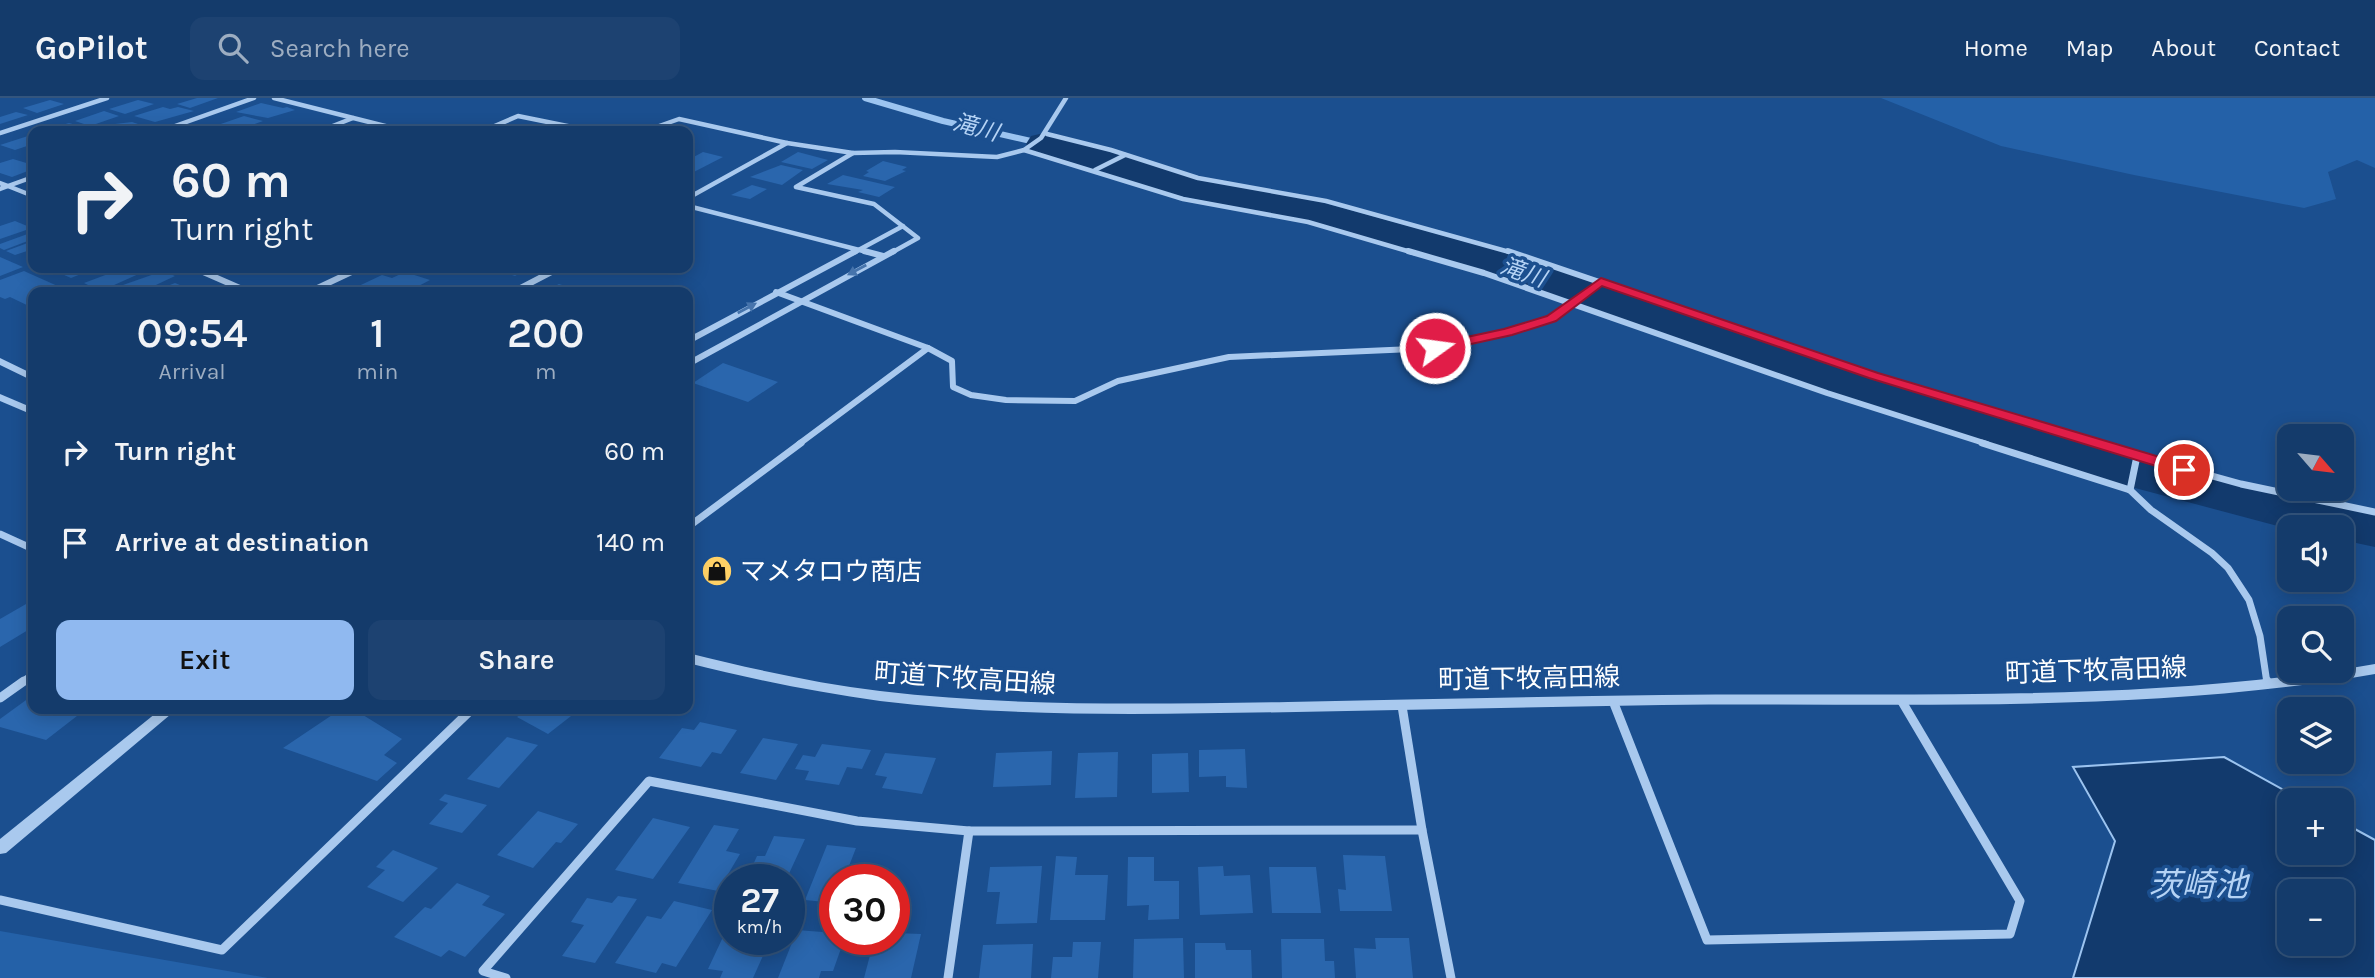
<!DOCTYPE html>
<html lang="en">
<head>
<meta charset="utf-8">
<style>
  :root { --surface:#143b6b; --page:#1d4271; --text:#f1f3f6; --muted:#9dadc1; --line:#33557e; --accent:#90b9f0 }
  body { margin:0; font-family:Karla,"Noto Sans JP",sans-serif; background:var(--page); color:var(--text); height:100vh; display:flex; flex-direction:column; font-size:26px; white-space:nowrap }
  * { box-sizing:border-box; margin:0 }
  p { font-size:23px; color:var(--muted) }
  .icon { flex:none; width:38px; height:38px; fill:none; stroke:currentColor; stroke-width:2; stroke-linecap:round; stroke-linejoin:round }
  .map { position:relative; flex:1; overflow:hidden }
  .side { position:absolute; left:28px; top:189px; width:665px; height:427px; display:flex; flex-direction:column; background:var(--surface); border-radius:14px; box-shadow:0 4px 18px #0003,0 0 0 2px var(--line) }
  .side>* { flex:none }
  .banner { position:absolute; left:28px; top:28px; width:665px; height:147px; border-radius:14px; box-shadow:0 4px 18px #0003,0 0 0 2px var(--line); background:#143b6b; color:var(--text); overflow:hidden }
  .needle { width:46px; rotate:118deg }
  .controls { position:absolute; left:2277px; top:326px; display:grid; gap:14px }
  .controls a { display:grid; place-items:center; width:77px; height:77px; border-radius:14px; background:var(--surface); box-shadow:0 4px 18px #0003,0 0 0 2px var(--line); font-size:35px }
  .speed { position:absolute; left:714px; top:766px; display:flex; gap:14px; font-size:35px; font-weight:700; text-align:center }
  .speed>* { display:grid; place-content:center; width:91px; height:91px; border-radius:50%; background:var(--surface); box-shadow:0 4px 18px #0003,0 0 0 2px var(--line); line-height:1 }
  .speed small { font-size:18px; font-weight:400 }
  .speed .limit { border:10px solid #d22; background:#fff; color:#111 }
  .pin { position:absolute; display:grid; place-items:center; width:60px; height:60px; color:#fff; margin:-30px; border:4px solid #fff; border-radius:50%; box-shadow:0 2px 7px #0007 }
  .me { position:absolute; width:77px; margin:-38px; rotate:76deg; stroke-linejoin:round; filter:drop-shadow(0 0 5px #0008) }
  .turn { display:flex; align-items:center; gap:24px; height:147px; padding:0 28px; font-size:32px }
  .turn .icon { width:91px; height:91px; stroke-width:2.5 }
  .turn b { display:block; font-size:49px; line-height:60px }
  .eta { display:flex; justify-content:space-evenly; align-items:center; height:119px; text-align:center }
  .eta b { font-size:42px; font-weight:600; line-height:49px }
  .button { display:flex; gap:14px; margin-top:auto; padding:14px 28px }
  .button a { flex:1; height:80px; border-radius:14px; background:var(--accent); color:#111; font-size:28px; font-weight:600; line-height:80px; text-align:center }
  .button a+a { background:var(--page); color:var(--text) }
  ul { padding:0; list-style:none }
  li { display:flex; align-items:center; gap:21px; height:91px; padding:0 28px }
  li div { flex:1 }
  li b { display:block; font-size:26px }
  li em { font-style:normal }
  header { display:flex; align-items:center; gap:42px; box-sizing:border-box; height:98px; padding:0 35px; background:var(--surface); border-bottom:2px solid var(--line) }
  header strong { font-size:33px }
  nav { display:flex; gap:38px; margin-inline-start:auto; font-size:24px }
  .search { width:490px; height:63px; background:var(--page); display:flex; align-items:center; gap:18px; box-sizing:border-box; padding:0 24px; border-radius:14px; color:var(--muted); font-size:26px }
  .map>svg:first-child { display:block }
  .green { fill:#2461a8 }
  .water { fill:#123a6d; stroke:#9cc4f0; stroke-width:2; fill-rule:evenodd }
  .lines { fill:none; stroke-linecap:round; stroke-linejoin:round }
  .stream { stroke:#9cc4f0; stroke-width:6 }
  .river { fill:#123a6d; fill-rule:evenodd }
  .building { fill:#2a66ad }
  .minor-far3 { stroke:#a9c9ee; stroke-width:4.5 }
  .minor-far2 { stroke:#a9c9ee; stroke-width:6 }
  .minor-far1 { stroke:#a9c9ee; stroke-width:7 }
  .minor { stroke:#a9c9ee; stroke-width:9 }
  .tertiary { fill:#a9c9ee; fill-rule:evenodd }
  .oneway { fill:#4674ac }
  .route { fill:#e11d48; stroke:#92132f; stroke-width:2 }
  .labels { text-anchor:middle; stroke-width:7; stroke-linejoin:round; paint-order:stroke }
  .far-water-label { font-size:23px; font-style:italic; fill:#b5d3f5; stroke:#1b4f8f }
  .poi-label { font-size:26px; fill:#fff; stroke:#1b4f8f; text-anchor:start }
  .street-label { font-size:26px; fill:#fff; stroke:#1b4f8f }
  .near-water-label { font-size:33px; font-style:italic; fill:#b5d3f5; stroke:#1b4f8f }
</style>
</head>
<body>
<header>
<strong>GoPilot</strong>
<div class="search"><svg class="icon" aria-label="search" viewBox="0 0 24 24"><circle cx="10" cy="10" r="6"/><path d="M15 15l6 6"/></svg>Search here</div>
<nav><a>Home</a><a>Map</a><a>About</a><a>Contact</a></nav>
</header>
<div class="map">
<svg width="2375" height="880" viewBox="0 0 2375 880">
  <rect width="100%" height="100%" fill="#1b4f8f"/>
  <g class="green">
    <path d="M 1881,0 L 2375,0 L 2375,70 L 2357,62 L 2328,74 L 2336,101 L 2304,110 L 2134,77 L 2001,48 Z"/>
    <path d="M 0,833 L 268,880 L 0,880 Z"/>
  </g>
  <path class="water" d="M 2224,659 L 2302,702 L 2289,702 L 2289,754 L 2342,754 L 2342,724 L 2375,742 L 2375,880 L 2073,880 L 2115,743 L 2073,669 ZM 2289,793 L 2342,793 L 2342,845 L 2289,845 Z"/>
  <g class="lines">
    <path class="stream" d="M 865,0 L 943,23 L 1044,46"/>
    <path class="river" d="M 1044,35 L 1194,78 L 1295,97 L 1544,165 L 1819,260 L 2113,352 L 2267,392 L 2375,413 L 2375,449 L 2342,442 L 2342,429 L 2289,429 L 2289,431 L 2075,374 L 1785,280 L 1514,183 L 1450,164 L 1291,120 L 1174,97 L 1031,54 L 1026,46 L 1031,38 Z"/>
  </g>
  <g class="building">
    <path d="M 197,0 L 218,0 L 190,10 L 177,6 Z"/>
    <path d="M 50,2 L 64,6 L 37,15 L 23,10 Z"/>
    <path d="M 138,2 L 154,6 L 125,16 L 109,11 Z"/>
    <path d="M 261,5 L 283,10 L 287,9 L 295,12 L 268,20 L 236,14 Z"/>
    <path d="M 163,9 L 170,11 L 178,9 L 194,13 L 155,24 L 134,18 Z"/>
    <path d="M 104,13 L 119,18 L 90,28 L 75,23 Z"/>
    <path d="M 16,14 L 28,17 L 0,26 L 0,19 Z"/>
    <path d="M 244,18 L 263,23 L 235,33 L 215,28 Z"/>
    <path d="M 132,24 L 141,27 L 127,33 L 94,33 L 115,26 Z"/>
    <path d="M 69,25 L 83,29 L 65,33 L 42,33 Z"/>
    <path d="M 532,27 L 553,32 L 516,33 Z"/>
    <path d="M 28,38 L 33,39 L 33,46 L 15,52 L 0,47 Z"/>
    <path d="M 703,54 L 723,59 L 688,77 L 688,62 Z"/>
    <path d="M 798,54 L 828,62 L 812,71 L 781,64 Z"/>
    <path d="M 13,61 L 33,67 L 33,71 L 12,79 L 0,75 L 0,65 Z"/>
    <path d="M 883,63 L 907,69 L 902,72 L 906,73 L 885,83 L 863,78 L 869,74 L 866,73 Z"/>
    <path d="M 781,67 L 803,72 L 782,87 L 750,79 Z"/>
    <path d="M 843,77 L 895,89 L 879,99 L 858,94 L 863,92 L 827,86 Z"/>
    <path d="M 752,87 L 767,91 L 750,101 L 731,97 Z"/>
    <path d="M 15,123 L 32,130 L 0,141 L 0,128 Z"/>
    <path d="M 33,134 L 33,141 L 4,152 L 0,150 L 0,146 Z"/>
    <path d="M 33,143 L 33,151 L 15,157 L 6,153 Z"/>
    <path d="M 0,159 L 23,169 L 0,178 Z"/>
    <path d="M 48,170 L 96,170 L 71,180 Z"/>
    <path d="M 124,170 L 152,170 L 103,192 L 93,194 L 89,192 L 94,190 L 84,185 Z"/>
    <path d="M 489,170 L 530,170 L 515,178 Z"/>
    <path d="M 24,173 L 71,194 L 33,194 L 33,210 L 10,199 L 5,201 L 0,199 L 0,182 Z"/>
    <path d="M 163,173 L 175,178 L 141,194 L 103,194 Z"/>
    <path d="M 405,174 L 430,182 L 409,193 L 401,190 L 392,194 L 346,194 L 382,177 L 392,180 Z"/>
    <path d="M 175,185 L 192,192 L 186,194 L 152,194 Z"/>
    <path d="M 559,186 L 584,194 L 543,194 Z"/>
    <path d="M 723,265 L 778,284 L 748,304 L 693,285 Z"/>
    <path d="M 33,502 L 33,529 L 0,549 L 0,521 Z"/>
    <path d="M 33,597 L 33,611 L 86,611 L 46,642 L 0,629 L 0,621 Z"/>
    <path d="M 341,611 L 371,611 L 363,617 L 402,641 L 384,657 L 397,665 L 377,683 L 283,650 Z"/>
    <path d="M 528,611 L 580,611 L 548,636 L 517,619 Z"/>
    <path d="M 700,624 L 737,632 L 721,656 L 712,654 L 701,669 L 659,660 L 682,630 L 694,632 Z"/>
    <path d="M 507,639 L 538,647 L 499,690 L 467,681 Z"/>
    <path d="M 763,640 L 798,646 L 776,682 L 740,675 Z"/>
    <path d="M 822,646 L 871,652 L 862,671 L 847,669 L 839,687 L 805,682 L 809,673 L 795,671 L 803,657 L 815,659 Z"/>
    <path d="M 1245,651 L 1247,690 L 1226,689 L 1226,678 L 1199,679 L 1199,652 Z"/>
    <path d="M 1052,653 L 1051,687 L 993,689 L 996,655 Z"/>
    <path d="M 1118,654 L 1117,699 L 1075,700 L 1078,655 Z"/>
    <path d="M 885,655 L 936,660 L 922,696 L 882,690 L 887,679 L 875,677 Z"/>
    <path d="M 1188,655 L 1189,694 L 1152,695 L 1152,656 Z"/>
    <path d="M 445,696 L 487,707 L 462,735 L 429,726 L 448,705 L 439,702 Z"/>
    <path d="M 538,713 L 578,726 L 561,745 L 556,744 L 533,770 L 497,757 Z"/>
    <path d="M 653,720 L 690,729 L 653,781 L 615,772 Z"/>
    <path d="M 714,727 L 739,731 L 726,753 L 740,756 L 718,793 L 678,785 Z"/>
    <path d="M 774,738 L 805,741 L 786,782 L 746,782 L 757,758 L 765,758 Z"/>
    <path d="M 827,747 L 856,750 L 849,768 L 863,769 L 858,782 L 835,782 L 835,805 L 805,802 Z"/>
    <path d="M 393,752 L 438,770 L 403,804 L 367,789 L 385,772 L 376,769 Z"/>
    <path d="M 1343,757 L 1385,758 L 1392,813 L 1340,813 L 1338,791 L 1346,792 Z"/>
    <path d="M 1056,758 L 1077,759 L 1075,777 L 1108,777 L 1105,822 L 1050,822 Z"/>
    <path d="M 1128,759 L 1154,759 L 1154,783 L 1179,783 L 1179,821 L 1148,822 L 1149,807 L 1127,808 Z"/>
    <path d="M 1042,768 L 1037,825 L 996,826 L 1000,794 L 987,794 L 990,769 Z"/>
    <path d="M 1223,768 L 1224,778 L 1250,777 L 1253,815 L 1200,817 L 1198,769 Z"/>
    <path d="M 1269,769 L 1316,769 L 1321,815 L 1272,815 Z"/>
    <path d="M 457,785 L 490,798 L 482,807 L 505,816 L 465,859 L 449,852 L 441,859 L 394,839 L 425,809 L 431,811 Z"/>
    <path d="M 618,798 L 637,801 L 595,865 L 562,858 L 584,827 L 571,824 L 587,800 L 612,805 Z"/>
    <path d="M 674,803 L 712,812 L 676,869 L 662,865 L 656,875 L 615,865 L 647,818 L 661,821 Z"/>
    <path d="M 730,824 L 730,842 L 770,842 L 753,880 L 720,880 L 723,873 L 708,871 Z"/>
    <path d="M 797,832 L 835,835 L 835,842 L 844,842 L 833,873 L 821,873 L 819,880 L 778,880 Z"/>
    <path d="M 894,835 L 921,836 L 911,880 L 864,880 L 874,842 L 894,842 Z"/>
    <path d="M 1183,840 L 1184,880 L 1133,880 L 1134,841 Z"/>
    <path d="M 1375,840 L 1409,840 L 1413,880 L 1356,880 L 1354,850 L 1376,851 Z"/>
    <path d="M 1281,841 L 1324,841 L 1325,863 L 1334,863 L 1335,880 L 1282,880 Z"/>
    <path d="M 1073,844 L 1101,844 L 1098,880 L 1051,880 L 1053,859 L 1072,859 Z"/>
    <path d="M 1195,845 L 1225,845 L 1226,852 L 1251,852 L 1252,880 L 1195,880 Z"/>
    <path d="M 1033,846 L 1031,880 L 979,880 L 983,847 Z"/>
  </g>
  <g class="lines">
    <g class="minor-far3">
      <path d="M 274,0 L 405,33"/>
      <path d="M 161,33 L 254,0"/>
      <path d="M 320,33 L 353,20"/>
      <path d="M 483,33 L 518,18 L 592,33"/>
      <path d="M 645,33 L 679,21 L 787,45 L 688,100"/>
      <path d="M 0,35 L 107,0"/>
      <path d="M 1047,36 L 1111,52 L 1198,80 L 1326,103 L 1513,155"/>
      <path d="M 787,45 L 853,55 L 895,54 L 997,59 L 1024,52 L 1041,40 L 1066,0"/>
      <path d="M 1024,52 L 1183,101 L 1308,124 L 1414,155"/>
      <path d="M 853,55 L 796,89 L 874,106 L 918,140 L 891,155"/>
      <path d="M 1095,72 L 1125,57"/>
      <path d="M 0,85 L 8,88 L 33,79"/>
      <path d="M 0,91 L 8,88 L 33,98"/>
      <path d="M 688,108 L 871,155"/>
      <path d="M 853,155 L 903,128"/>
    </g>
    <g class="minor-far2">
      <path d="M 864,153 L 883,158"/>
      <path d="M 1408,153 L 1484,175 L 1827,295 L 1987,346"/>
      <path d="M 1508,153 L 1873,277 L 2099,346"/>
      <path d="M 194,170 L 249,194"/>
      <path d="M 309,194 L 360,170"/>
      <path d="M 513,194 L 559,170"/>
      <path d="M 776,194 L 928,250 L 799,346"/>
      <path d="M 688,243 L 856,153"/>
      <path d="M 928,250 L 952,263 L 953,289 L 971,297 L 1006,302 L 1075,303 L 1118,283 L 1229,259 L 1435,250 L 1507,234 L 1551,220 L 1600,184"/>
      <path d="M 688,266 L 894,153"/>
    </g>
    <g class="minor-far1">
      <path d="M 1982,345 L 2130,392 L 2151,412 L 2212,455 L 2228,470 L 2249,502 L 2260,538 L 2267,585"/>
      <path d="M 2093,345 L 2241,386 L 2375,414"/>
      <path d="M 2130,392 L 2137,358"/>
      <path d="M 688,429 L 801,345"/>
      <path d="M 0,436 L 33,451"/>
      <path d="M 21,585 L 33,576"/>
    </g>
    <g class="minor">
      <path d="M 2267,583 L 2267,586"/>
      <path d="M 0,600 L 24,583"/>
      <path d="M 1613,603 L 1707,842 L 2010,836 L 2020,803 L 1901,602"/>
      <path d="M 1402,608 L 1422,732 L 1451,880"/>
      <path d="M 0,802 L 222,852 L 472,611"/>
      <path d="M 506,880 L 483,873 L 649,683 L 857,723 L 969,733 L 1422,732"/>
      <path d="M 948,880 L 969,733"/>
    </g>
    <g class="tertiary">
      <path d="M 0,260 L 33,276 L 33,283 L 0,267 Z"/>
      <path d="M 0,296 L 33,310 L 33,317 L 0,303 Z"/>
      <path d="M 688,555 C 752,571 815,585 880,593 C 1015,609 1152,606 1288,604 C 1413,601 1537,599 1662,597 C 1899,594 2141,606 2375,566 L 2375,576 C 2140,617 1899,604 1662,607 C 1540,609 1418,612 1296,614 C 1157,616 1017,620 880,603 C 814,594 751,581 688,565 Z"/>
      <path d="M 161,611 L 177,611 L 6,755 L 0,756 L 0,741 Z"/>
    </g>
  </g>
  <defs><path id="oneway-solid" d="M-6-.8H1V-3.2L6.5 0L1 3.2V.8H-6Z" transform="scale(1.75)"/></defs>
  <g class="oneway">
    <use href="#oneway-solid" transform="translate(857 172) rotate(152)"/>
    <use href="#oneway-solid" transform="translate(747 210) rotate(-28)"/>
  </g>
  <path class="route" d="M 1601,180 L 1878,275 L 2190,368 L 2192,372 L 2184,376 L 2179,375 L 1869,280 L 1602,188 L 1556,223 L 1512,237 L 1435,254 L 1428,250 L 1430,247 L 1504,231 L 1547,218 Z"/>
  <defs>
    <g id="shop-disc" transform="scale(1.575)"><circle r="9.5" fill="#ffd166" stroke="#1b4f8f"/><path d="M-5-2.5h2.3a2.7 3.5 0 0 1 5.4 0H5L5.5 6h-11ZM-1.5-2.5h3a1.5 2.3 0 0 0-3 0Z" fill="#111"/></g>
  </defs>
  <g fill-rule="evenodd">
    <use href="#shop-disc" x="717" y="473"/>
  </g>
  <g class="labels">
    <g class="far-water-label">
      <text transform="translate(976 29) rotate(15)" y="8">滝川</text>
      <text transform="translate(1523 174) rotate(19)" y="8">滝川</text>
    </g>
    <g class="poi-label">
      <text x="740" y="482">マメタロウ商店</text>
    </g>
    <g class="street-label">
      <text transform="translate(2096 572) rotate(-2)" y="9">町道下牧高田線</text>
      <text transform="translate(965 580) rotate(4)" y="9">町道下牧高田線</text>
      <text transform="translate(1529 580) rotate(-1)" y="9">町道下牧高田線</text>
    </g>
    <g class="near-water-label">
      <text x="2198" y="798">茨崎池</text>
    </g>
  </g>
</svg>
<div class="controls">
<a><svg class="needle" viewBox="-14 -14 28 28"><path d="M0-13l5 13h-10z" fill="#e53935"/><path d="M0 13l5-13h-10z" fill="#9dadc1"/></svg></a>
<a><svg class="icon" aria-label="sound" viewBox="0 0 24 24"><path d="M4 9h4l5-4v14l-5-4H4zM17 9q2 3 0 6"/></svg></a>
<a><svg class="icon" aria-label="search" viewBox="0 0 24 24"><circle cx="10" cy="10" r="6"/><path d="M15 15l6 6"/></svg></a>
<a><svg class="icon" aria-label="layers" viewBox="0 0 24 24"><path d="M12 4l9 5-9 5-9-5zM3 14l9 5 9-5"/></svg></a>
<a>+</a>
<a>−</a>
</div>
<div class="speed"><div>27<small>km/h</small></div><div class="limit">30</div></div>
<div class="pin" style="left:2184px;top:372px;background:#d93025"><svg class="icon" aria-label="arrive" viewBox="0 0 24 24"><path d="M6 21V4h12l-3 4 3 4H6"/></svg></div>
<svg class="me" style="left:1435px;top:250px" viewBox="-20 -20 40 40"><circle r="17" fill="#e11d48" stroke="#fff" stroke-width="3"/><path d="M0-11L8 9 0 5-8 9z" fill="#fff"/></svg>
<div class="banner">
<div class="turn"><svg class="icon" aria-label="right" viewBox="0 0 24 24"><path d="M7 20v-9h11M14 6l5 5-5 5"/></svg><div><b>60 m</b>Turn right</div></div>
</div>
<section class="side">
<div class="eta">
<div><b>09:54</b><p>Arrival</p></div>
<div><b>1</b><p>min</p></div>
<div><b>200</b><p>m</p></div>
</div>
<ul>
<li><svg class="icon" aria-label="right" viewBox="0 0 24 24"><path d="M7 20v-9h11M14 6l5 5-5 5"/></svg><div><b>Turn right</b></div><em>60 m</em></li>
<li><svg class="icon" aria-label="arrive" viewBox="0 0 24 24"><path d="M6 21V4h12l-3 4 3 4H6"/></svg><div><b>Arrive at destination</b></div><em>140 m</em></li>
</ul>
<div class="button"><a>Exit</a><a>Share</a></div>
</section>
</div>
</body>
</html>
